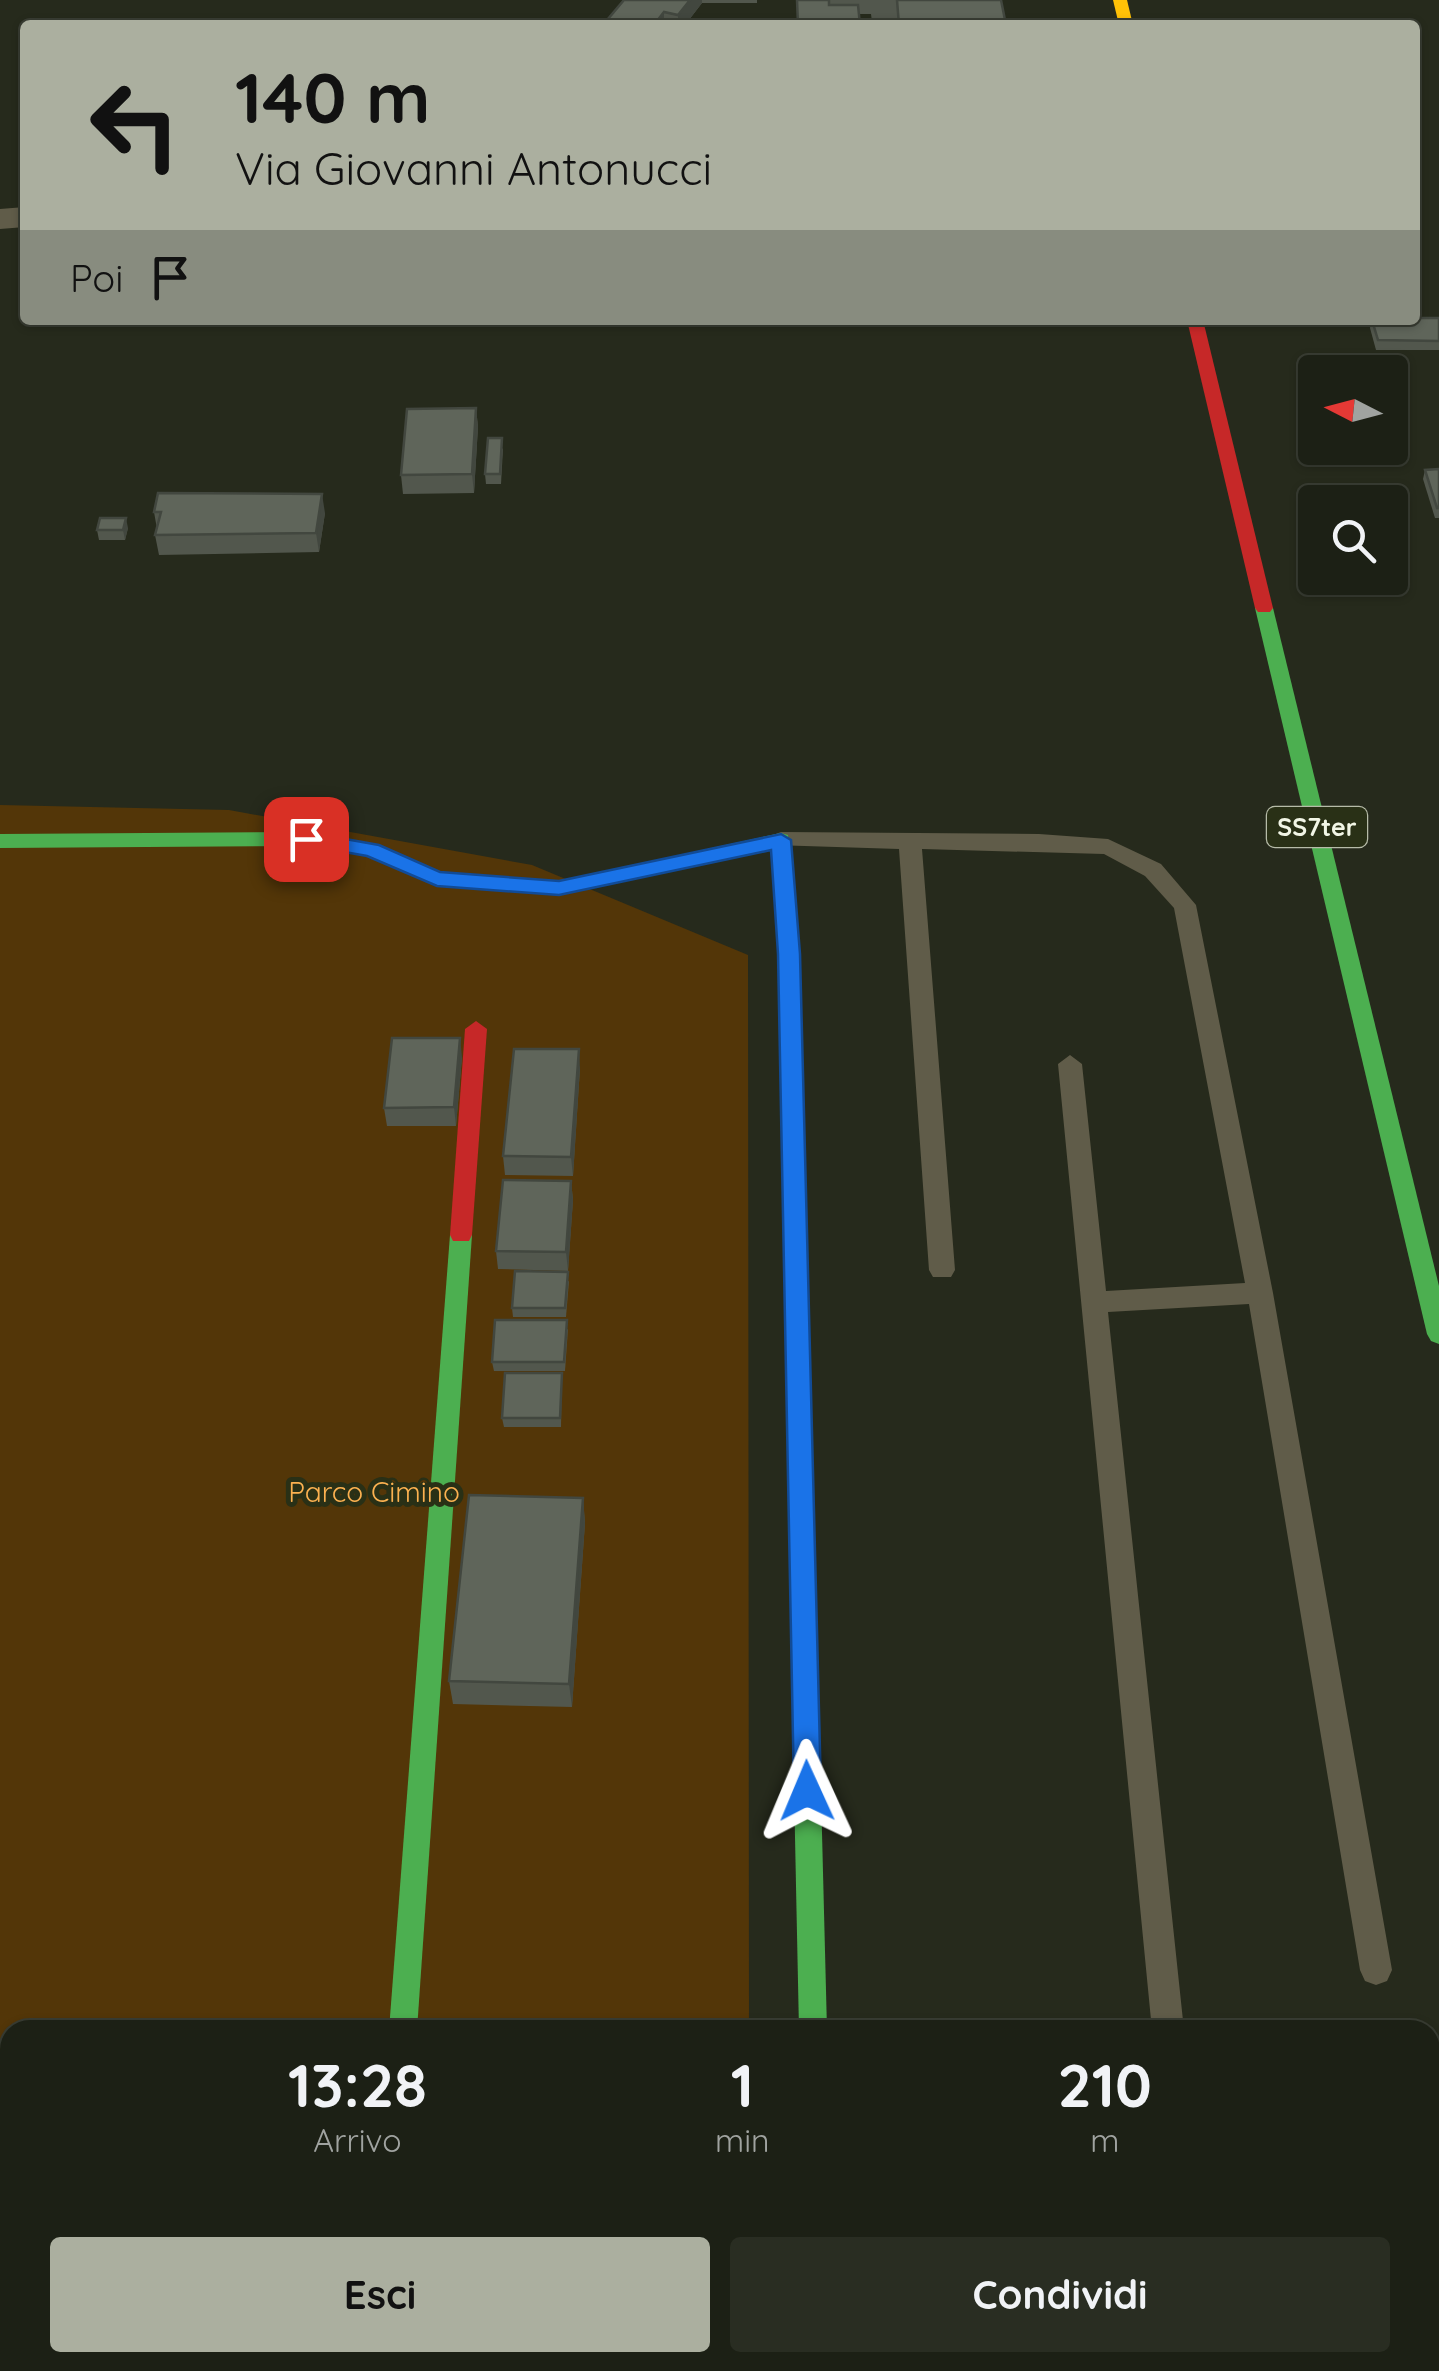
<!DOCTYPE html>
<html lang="it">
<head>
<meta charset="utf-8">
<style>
  :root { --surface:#1c2015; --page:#292d22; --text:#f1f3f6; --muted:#a0a3a0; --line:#3a3e34; --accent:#abaf9f }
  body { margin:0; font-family:Quicksand,sans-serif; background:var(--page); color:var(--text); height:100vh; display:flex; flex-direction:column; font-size:38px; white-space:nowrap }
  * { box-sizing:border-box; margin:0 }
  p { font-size:32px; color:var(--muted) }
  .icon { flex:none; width:55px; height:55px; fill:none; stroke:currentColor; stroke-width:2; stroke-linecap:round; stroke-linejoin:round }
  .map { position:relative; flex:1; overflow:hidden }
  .panel { position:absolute; left:0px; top:2020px; width:1440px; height:352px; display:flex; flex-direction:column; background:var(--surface); border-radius:30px 30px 0 0; box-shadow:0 2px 8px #0004,0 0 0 2px var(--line) }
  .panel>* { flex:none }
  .hud { position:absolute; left:20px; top:20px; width:1400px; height:305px; border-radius:10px; box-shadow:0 2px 8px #0004,0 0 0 2px var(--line); background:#abaf9f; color:#111; overflow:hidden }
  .needle { width:65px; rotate:276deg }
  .fabs { position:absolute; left:1298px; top:355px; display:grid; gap:20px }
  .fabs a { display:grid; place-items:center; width:110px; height:110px; border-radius:10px; background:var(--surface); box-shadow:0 2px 8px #0004,0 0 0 2px var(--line); font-size:50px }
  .pin { position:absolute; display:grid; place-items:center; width:85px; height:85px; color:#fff; margin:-42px; border-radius:20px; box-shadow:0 5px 15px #0006 }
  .me { position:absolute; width:110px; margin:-55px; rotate:359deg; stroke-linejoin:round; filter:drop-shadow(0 0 8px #0008) }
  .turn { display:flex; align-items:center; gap:35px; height:210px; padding:0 50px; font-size:45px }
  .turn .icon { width:130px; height:130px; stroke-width:2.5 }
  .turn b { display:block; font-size:70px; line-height:85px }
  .then { display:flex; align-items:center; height:95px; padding:0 50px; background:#0003; gap:20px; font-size:38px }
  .eta { display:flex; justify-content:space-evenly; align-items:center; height:170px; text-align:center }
  .eta b { font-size:60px; font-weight:800; line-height:70px }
  .cta { display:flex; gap:20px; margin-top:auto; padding:20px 50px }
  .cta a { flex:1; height:115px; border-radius:10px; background:var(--accent); color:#111; font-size:40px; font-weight:800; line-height:115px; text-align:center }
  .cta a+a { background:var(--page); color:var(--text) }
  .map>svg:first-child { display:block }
  .green { fill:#533608 }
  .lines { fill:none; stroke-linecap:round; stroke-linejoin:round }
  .lane { fill:#605c49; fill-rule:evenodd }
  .street { fill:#605c49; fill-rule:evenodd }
  .fast { fill:#4caf50; fill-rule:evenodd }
  .slow { fill:#ffc107; fill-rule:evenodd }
  .jam { fill:#c62828; fill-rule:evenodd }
  .wall { fill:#52574d }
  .shaded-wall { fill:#42473f }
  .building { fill:#5f655a; stroke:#42473f; stroke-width:2.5 }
  .route { fill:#1a73e8; stroke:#114b97; stroke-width:2.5 }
  .labels { text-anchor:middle; stroke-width:10; stroke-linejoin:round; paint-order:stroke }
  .shield { fill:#293016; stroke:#b6bba8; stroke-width:2.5 }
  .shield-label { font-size:25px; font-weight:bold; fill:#f2f6e6 }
  .park-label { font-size:28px; fill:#fbb150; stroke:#293016 }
</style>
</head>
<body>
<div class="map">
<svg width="1439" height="2371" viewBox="0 0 1439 2371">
  <rect width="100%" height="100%" fill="#262a1c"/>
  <path class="green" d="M 0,805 L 229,810 L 532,865 L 748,955 L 749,2030 L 10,2030 L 10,2362 L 749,2362 L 749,2371 L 0,2371 Z"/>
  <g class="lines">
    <g class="lane">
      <path d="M 781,832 L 1039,834 L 1108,839 L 1161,864 L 1196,905 L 1273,1293 L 1392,1970 L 1387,1981 L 1376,1985 L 1365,1981 L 1360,1970 L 1249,1304 L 1108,1312 L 1184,2030 L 1152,2030 L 1058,1064 L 1070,1055 L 1082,1064 L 1106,1291 L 1245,1283 L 1174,908 L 1145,876 L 1104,854 L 922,849 L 955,1270 L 951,1277 L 933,1277 L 929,1270 L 899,849 L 773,845 L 770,840 L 773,835 Z"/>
      <path d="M 1430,2345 L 1439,2349 L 1439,2371 L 1413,2371 L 1412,2362 L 1430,2362 Z"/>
      <rect x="856" y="2362" width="34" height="9"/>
    </g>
    <g class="street">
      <path d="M 25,207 L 25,227 L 0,229 L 0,209 Z"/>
      <path d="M 1439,2118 L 1439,2184 L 1430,2188 L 1430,2122 Z"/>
      <path d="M 1430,2193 L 1439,2196 L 1439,2264 L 1430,2261 Z"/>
      <path d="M 343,2362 L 411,2362 L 410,2371 L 342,2371 Z"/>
      <rect x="769" y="2362" width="68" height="9"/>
    </g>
    <g class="fast">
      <path d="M 1264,602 L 1273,608 L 1439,1286 L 1439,1344 L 1431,1341 L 1427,1334 L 1255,608 Z"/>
      <path d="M 306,832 L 379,845 L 440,872 L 559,881 L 781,833 L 788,835 L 799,955 L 806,1211 L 803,1217 L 787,1217 L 784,1211 L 779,955 L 772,849 L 559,895 L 437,886 L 368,856 L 306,846 L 0,848 L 0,834 Z"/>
      <path d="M 461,1226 L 469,1229 L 472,1235 L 417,2030 L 389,2030 L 450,1235 L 453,1229 Z"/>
      <path d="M 803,1585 L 812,1588 L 816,1596 L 827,2030 L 799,2030 L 790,1596 L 794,1588 Z"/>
    </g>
    <path class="slow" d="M 1113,0 L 1127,0 L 1133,25 L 1119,25 Z"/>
    <g class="jam">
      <path d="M 1187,320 L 1203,320 L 1273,608 L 1270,612 L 1258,612 L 1255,608 Z"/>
      <path d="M 476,1021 L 487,1029 L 472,1235 L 469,1241 L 453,1241 L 450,1235 L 465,1029 Z"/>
      <path d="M 795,1202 L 803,1205 L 806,1211 L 816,1596 L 812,1604 L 803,1607 L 794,1604 L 790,1596 L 784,1211 L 787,1205 Z"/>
    </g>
  </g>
  <g class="wall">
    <path d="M 624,0 L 757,0 L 757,3 L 702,3 L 685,25 L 609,25 L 608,19 Z"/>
    <path d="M 796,0 L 1001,0 L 1006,25 L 895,25 L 895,21 L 872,22 L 871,14 L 859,14 Z"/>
    <path d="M 1439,318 L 1439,350 L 1376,350 L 1370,328 L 1371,320 Z"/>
    <path d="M 476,408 L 478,427 L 474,493 L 403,494 L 401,475 Z"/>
    <path d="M 503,448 L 501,484 L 486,484 L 485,474 Z"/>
    <path d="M 1439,469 L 1439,518 L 1435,518 L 1423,479 L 1425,470 Z"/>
    <path d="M 154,512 L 325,513 L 319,552 L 159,555 L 155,535 L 157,529 Z"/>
    <path d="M 128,528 L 125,540 L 99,540 L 97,530 Z"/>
    <path d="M 462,1057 L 456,1126 L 387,1126 L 384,1108 Z"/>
    <path d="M 580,1068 L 573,1176 L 505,1175 L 503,1156 Z"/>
    <path d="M 571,1181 L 573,1200 L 568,1271 L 498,1269 L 496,1251 Z"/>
    <path d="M 569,1281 L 566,1317 L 513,1317 L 512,1308 Z"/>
    <path d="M 568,1329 L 565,1371 L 494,1371 L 492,1362 Z"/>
    <path d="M 562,1373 L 561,1427 L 504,1427 L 502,1418 Z"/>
    <path d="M 583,1498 L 585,1523 L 572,1707 L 453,1704 L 449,1681 Z"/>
  </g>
  <g class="shaded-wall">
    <path d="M 690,0 L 702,0 L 702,3 L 685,25 L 678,25 L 678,15 Z"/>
    <path d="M 664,12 L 664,25 L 654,25 Z"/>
    <path d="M 476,408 L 478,427 L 474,493 L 472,474 Z"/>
    <path d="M 322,494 L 325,513 L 319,552 L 316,533 Z"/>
    <path d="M 126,518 L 128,528 L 125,540 L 123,530 Z"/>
    <path d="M 460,1038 L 462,1057 L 456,1126 L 454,1107 Z"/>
    <path d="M 579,1049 L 580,1068 L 573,1176 L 571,1157 Z"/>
    <path d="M 571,1181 L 573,1200 L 568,1271 L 566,1252 Z"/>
    <path d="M 583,1498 L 585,1523 L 572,1707 L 569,1684 Z"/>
  </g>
  <g class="building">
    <path d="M 624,0 L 690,0 L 678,15 L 664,12 L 654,25 L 643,25 L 608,19 Z"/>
    <path d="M 797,0 L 829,0 L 829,5 L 858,5 L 860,25 L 798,25 Z"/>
    <path d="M 897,0 L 1001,0 L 1006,25 L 899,25 Z"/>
    <path d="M 1415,318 L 1439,318 L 1439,341 L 1378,340 L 1372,320 L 1415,320 Z"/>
    <path d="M 476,408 L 472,474 L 401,475 L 407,409 Z"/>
    <path d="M 488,438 L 502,438 L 500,474 L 485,474 Z"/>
    <path d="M 1439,469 L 1439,508 L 1437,508 L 1425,470 Z"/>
    <path d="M 158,493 L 322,494 L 316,533 L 155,535 L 161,512 L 154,512 Z"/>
    <path d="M 100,518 L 126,518 L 123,530 L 97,530 Z"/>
    <path d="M 392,1038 L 460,1038 L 454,1107 L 384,1108 Z"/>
    <path d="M 514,1049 L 579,1049 L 571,1157 L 503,1156 Z"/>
    <path d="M 503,1180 L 571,1181 L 566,1252 L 496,1251 Z"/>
    <path d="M 515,1271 L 568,1272 L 565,1308 L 512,1308 Z"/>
    <path d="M 495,1320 L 567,1320 L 564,1362 L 492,1362 Z"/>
    <path d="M 505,1373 L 562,1373 L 560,1418 L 502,1418 Z"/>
    <path d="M 469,1495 L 583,1498 L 569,1684 L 449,1681 Z"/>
  </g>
  <path class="route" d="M 306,832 L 379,845 L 440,872 L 559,881 L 781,834 L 791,840 L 800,954 L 821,1791 L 817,1800 L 807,1804 L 798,1800 L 794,1791 L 778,954 L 771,850 L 559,895 L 437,886 L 367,856 L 299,844 L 299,834 Z"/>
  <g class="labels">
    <rect class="shield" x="1267" y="807" width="100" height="40" rx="8"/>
    <g class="shield-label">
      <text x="1317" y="836">SS7ter</text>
    </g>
    <g class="park-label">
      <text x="374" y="1502">Parco Cimino</text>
    </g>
  </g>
</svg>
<div class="fabs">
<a><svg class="needle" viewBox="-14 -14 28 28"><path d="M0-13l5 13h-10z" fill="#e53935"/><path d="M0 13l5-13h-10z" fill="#a0a3a0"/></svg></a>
<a><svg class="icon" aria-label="search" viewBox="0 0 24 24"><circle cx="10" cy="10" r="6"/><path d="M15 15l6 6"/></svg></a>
</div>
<div class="pin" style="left:306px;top:839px;background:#d93025"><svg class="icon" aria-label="arrive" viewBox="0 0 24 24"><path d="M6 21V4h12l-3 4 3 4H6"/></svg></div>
<svg class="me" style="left:807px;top:1791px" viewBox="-20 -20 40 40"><path d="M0-17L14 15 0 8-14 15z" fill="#1a73e8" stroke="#fff" stroke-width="4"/></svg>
<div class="hud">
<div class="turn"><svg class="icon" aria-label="left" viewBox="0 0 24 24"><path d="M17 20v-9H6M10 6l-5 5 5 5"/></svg><div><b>140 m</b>Via Giovanni Antonucci</div></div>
<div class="then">Poi<svg class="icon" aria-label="arrive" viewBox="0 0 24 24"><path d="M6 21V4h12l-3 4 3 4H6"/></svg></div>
</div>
<section class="panel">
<div class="eta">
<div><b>13:28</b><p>Arrivo</p></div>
<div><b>1</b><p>min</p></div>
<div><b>210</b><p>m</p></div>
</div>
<div class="cta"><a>Esci</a><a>Condividi</a></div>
</section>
</div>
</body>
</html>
